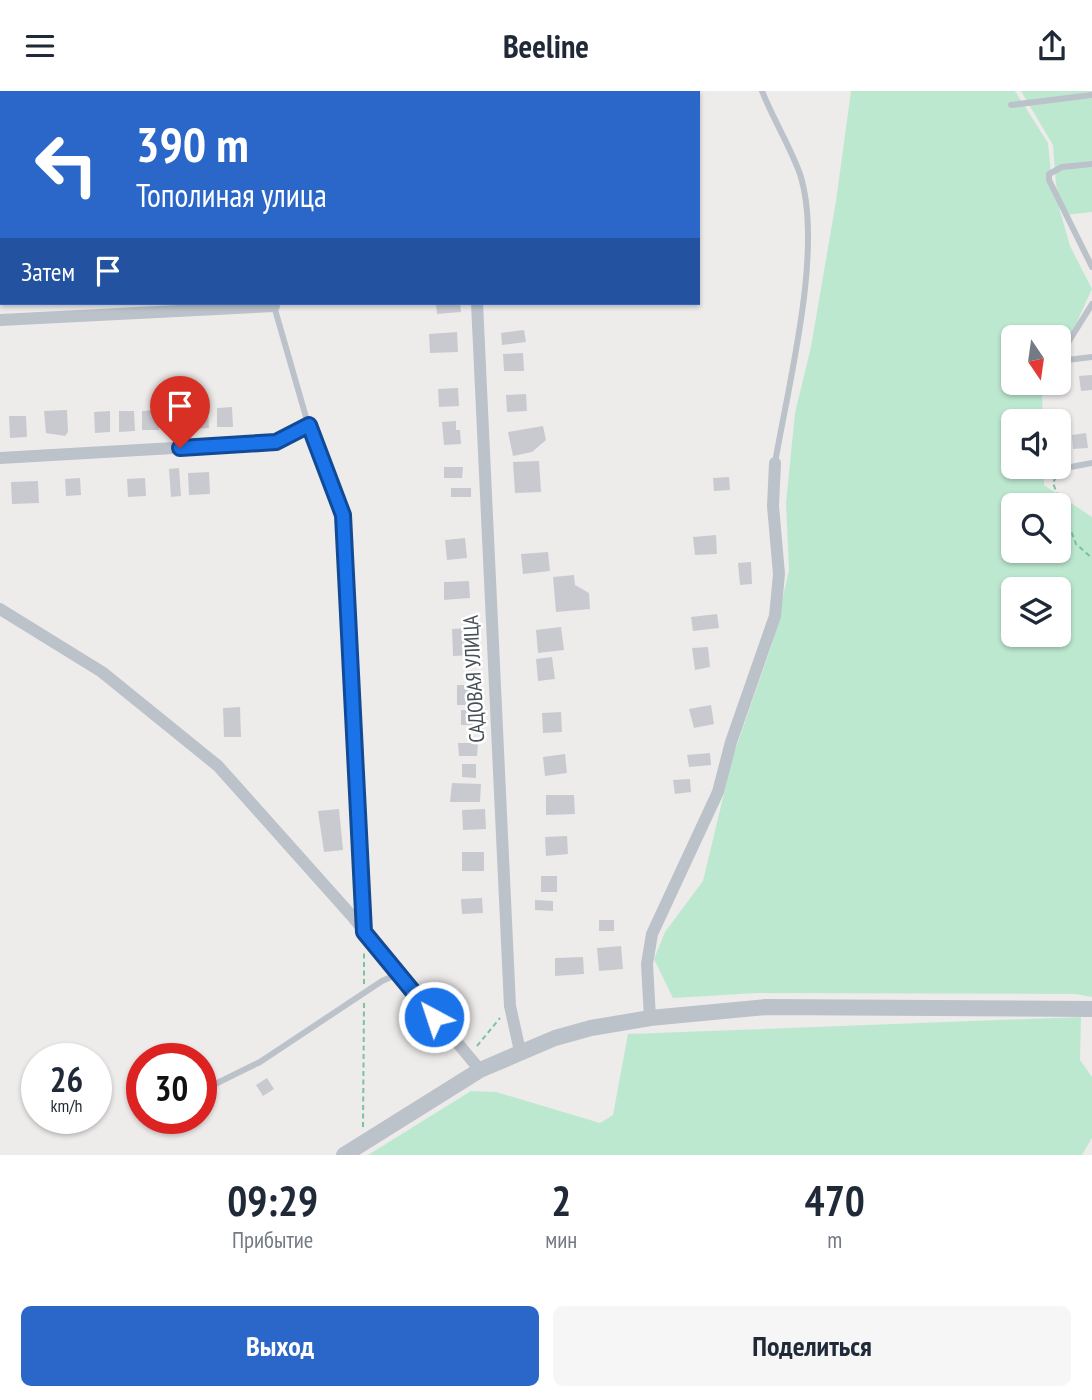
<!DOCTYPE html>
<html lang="ru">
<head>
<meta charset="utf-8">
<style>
  :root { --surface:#fff; --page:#f6f6f7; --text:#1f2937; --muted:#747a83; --accent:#2b67c8 }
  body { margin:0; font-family:"PT Sans Narrow",sans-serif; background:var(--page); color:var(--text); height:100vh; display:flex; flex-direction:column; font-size:26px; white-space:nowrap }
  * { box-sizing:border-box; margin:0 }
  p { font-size:23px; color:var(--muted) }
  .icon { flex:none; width:38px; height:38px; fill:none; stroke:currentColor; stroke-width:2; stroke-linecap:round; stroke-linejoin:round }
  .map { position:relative; height:1064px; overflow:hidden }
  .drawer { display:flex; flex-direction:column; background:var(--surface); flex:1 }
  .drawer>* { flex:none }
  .banner { position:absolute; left:0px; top:0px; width:700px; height:214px; box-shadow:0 2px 5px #0004; background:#2b67c8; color:#fff; overflow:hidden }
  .needle { width:46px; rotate:167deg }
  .fabs { position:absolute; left:1001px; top:234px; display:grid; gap:14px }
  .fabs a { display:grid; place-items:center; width:70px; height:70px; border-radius:10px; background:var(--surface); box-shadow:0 2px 5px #0004; font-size:35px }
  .speed { position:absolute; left:21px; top:952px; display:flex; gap:14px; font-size:35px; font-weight:700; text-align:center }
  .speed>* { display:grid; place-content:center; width:91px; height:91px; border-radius:50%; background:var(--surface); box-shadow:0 2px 5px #0004; line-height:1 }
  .speed small { font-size:18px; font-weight:400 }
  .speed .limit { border:10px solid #d22; background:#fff; color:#111 }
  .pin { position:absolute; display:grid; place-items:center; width:60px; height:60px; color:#fff; margin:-72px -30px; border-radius:50% 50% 50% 0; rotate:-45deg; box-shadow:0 0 7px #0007 }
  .pin .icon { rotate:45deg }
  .me { position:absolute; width:77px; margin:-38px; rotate:320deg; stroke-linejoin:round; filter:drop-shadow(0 0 5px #0008) }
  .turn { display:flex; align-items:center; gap:24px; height:147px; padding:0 21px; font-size:32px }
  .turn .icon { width:91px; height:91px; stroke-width:2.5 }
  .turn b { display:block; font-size:49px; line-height:60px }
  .then { display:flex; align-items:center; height:66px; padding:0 21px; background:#0003; gap:14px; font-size:26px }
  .eta { display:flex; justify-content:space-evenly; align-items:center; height:119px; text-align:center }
  .eta b { font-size:42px; font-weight:700; line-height:49px }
  .primary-button { display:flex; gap:14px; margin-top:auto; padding:14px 21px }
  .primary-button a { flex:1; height:80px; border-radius:10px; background:var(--accent); color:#fff; font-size:28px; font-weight:700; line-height:80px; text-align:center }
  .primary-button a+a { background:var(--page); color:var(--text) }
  header { display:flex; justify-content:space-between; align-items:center; height:91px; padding:0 21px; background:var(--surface); font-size:32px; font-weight:700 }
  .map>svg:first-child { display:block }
  .green { fill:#bde8d0; fill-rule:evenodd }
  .building { fill:#c9cad0 }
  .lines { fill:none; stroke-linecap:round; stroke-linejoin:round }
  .path { stroke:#79c2a2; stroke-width:2; stroke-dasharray:5 3.5; stroke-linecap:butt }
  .service { stroke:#bbc2c9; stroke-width:6 }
  .minor { stroke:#bbc2c9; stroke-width:12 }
  .tertiary { stroke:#bbc2c9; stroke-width:16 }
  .route-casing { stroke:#114b97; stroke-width:18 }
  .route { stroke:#1a73e8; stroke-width:12 }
  .labels { text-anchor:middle; stroke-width:5; stroke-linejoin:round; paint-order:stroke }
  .street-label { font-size:21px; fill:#464e56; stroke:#fff }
</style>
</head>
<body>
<header><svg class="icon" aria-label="menu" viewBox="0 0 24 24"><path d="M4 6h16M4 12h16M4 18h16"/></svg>Beeline<svg class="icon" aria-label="share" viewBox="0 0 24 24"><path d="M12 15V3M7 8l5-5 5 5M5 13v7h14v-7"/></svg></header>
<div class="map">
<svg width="1092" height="1064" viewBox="0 0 1092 1064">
  <rect width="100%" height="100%" fill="#eeebeb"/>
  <g class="green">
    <path d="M 851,0 L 1015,0 L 1048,52 L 1052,92 L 1070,155 L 1092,198 L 1059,270 L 1059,247 L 1013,247 L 1013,292 L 1048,292 L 1042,305 L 1043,331 L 1013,331 L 1013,376 L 1044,376 L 1044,394 L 1092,426 L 1092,906 L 1076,903 L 758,902 L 673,907 L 654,868 L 665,841 L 703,790 L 733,665 L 772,553 L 789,479 L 786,412 L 795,322 L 811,256 L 836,110 ZM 1013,415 L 1059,415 L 1059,460 L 1013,460 ZM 1013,499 L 1059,499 L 1059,544 L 1013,544 Z"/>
    <path d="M 1021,0 L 1092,0 L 1092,121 L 1065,124 L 1056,94 L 1053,54 Z"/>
    <path d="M 1081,926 L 1080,969 L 1092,986 L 1092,1047 L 1082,1064 L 368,1064 L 471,1000 L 496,1001 L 600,1032 L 613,1024 L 628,943 Z"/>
  </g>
  <g class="building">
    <path d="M 436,212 L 460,212 L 461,221 L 437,223 Z"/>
    <path d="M 524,239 L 526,251 L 502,254 L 501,242 Z"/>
    <path d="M 457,241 L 458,261 L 430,262 L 429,243 Z"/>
    <path d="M 523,262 L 524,280 L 504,280 L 503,263 Z"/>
    <path d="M 1092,284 L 1092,299 L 1081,300 L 1079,285 Z"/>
    <path d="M 458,297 L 459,315 L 439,316 L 438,298 Z"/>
    <path d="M 526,303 L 527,320 L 507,321 L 506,304 Z"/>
    <path d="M 232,316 L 233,336 L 217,336 L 217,317 Z"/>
    <rect x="167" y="318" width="17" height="19"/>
    <path d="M 67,319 L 68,341 L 65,345 L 46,342 L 44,320 Z"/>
    <path d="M 159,319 L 159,339 L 142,339 L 142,320 Z"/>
    <path d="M 208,319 L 209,337 L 192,338 L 191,320 Z"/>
    <path d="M 110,320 L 110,341 L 95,342 L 94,321 Z"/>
    <path d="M 119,320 L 134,320 L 135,340 L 119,341 Z"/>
    <path d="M 9,325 L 26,325 L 27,346 L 10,347 Z"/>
    <path d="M 456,330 L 456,339 L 460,339 L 461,353 L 444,354 L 442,331 Z"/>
    <path d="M 543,335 L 546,349 L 532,361 L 513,365 L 508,341 Z"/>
    <path d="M 1086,342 L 1088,357 L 1073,358 L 1072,344 Z"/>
    <path d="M 539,370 L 541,401 L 515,402 L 513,371 Z"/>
    <path d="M 444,376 L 463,376 L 462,387 L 444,387 Z"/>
    <path d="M 179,377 L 181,405 L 171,406 L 169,378 Z"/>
    <path d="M 209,381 L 210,403 L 189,404 L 188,382 Z"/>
    <path d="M 729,386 L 730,399 L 714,400 L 713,387 Z"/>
    <path d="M 80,387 L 81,404 L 66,405 L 65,388 Z"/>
    <path d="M 145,387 L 146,405 L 128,406 L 127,388 Z"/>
    <path d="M 38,390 L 39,412 L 12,413 L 11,391 Z"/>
    <rect x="451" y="397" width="20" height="9"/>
    <path d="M 716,444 L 717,463 L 695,464 L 693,446 Z"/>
    <path d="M 465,447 L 467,467 L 447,469 L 445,449 Z"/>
    <path d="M 548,461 L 550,480 L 523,483 L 521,463 Z"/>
    <path d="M 751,471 L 752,493 L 740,494 L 738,472 Z"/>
    <path d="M 574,484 L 575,494 L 589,502 L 590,518 L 556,521 L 553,486 Z"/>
    <path d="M 469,490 L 470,507 L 444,509 L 444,491 Z"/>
    <path d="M 717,523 L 719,537 L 693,540 L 691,526 Z"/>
    <path d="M 561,536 L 564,559 L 538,562 L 536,539 Z"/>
    <path d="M 471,537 L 472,564 L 453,565 L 452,538 Z"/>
    <path d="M 708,556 L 710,576 L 695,579 L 692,557 Z"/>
    <path d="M 552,566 L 555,588 L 538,590 L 536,568 Z"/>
    <rect x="457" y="594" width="16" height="20"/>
    <path d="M 711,614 L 714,633 L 694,637 L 689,618 Z"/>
    <path d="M 240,616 L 241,646 L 224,646 L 223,617 Z"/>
    <rect x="461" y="619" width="20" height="15"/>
    <path d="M 561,621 L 562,641 L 543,642 L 542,622 Z"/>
    <path d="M 458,652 L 478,652 L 477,665 L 459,665 Z"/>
    <path d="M 710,662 L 711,674 L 689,676 L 687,664 Z"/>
    <path d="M 565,663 L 567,682 L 545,685 L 543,666 Z"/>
    <path d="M 462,673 L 476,673 L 476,687 L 462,686 Z"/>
    <path d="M 690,688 L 691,701 L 675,703 L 673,689 Z"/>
    <path d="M 452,692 L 481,693 L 480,711 L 450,711 Z"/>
    <path d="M 546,704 L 574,704 L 575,723 L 546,724 Z"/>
    <path d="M 339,718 L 343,759 L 324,761 L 318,720 Z"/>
    <path d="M 485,718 L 486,738 L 463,739 L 462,719 Z"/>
    <path d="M 567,745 L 568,763 L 546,765 L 545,746 Z"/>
    <rect x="462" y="761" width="22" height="19"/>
    <rect x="541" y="785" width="16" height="16"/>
    <path d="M 482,807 L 483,822 L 462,823 L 461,808 Z"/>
    <path d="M 535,809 L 553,810 L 553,820 L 535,819 Z"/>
    <rect x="599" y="829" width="15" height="11"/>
    <path d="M 621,855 L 623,878 L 599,880 L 597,857 Z"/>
    <path d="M 583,866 L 584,883 L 555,885 L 555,867 Z"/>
    <path d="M 267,987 L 274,998 L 263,1005 L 256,994 Z"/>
  </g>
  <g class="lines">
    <g class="path">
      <path d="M 0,139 L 2,139"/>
      <path d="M 1056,386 L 1053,392 L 1076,453 L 1092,467"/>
      <path d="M 364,893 L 364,860"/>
      <path d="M 477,955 L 500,927"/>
      <path d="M 363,1036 L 364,912"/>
    </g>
    <g class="service">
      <path d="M 762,0 C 773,28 790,55 800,83 C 824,158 788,294 775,372"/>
      <path d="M 1011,14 L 1092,4"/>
      <path d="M 1092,73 L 1062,76 L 1049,83 L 1049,89 L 1092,176"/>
      <path d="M 274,215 L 308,333 L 343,424 L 363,836"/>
      <path d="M 1059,266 L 1092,213"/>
      <path d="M 1059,270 L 1092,266"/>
      <path d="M 1060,378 L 1092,372"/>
      <path d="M 201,1000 L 260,971 L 382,890 L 398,883"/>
    </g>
    <g class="minor">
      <path d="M 235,0 L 235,2"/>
      <path d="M 464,0 L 464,2"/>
      <path d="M 0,161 L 2,161"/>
      <path d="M 477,212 L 510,915 L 520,960"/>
      <path d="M 0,229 L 274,215"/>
      <path d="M 0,367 L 276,351 L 308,333"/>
      <path d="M 0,518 L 102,581 L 218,675 L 351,824 L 480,979"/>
      <path d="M 650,927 L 647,873 L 652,843 L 718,701 L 731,651 L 775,525 L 779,483 L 773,415 L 775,372"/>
    </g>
    <path class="tertiary" d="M 344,1064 L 480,979 L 555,947 L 591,937 L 650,927 L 766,916 L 1092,918"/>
  </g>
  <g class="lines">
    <g class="route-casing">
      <path id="route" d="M 180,357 L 276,351 L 309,334 L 343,424 L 364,841 L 434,926"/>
    </g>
    <use href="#route" class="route"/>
  </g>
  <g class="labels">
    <g class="street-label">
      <text transform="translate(474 588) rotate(-93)" y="7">САДОВАЯ УЛИЦА</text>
    </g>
  </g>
</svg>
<div class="fabs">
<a><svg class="needle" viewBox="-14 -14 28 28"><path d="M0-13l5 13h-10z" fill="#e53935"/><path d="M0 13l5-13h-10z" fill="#747a83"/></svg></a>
<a><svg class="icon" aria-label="sound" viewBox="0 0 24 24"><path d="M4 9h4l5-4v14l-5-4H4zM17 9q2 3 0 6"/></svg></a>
<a><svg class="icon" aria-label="search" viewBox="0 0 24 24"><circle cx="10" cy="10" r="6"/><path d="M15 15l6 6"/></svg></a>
<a><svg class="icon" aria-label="layers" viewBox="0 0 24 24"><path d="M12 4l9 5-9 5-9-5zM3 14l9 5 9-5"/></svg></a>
</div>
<div class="speed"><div>26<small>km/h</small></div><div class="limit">30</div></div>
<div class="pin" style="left:180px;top:357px;background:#d93025"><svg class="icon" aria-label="arrive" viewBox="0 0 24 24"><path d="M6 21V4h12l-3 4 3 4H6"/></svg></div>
<svg class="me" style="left:434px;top:926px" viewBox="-20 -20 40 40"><circle r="17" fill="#1a73e8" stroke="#fff" stroke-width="3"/><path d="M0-11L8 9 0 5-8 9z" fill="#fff"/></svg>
<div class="banner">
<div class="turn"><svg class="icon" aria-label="left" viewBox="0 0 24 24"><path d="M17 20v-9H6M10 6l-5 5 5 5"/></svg><div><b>390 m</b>Тополиная улица</div></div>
<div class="then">Затем<svg class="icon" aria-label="arrive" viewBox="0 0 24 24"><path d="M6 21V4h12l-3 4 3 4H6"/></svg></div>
</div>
</div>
<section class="drawer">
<div class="eta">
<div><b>09:29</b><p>Прибытие</p></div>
<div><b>2</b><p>мин</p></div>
<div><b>470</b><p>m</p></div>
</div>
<div class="primary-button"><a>Выход</a><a>Поделиться</a></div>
</section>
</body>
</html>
